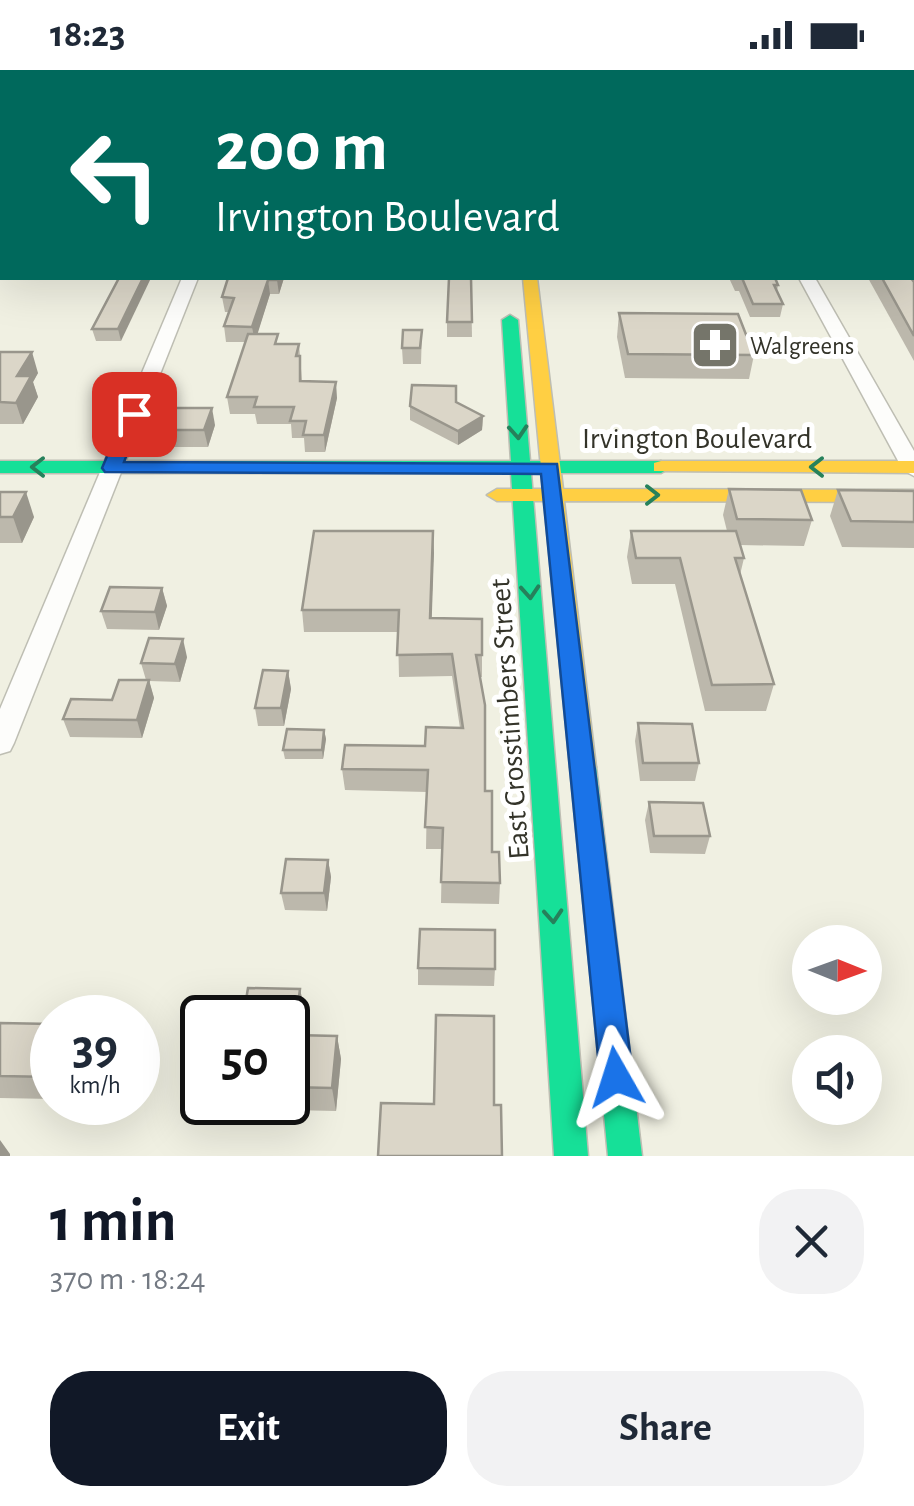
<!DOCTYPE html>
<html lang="en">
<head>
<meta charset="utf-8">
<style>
  :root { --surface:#fff; --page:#f2f2f3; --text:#1f2937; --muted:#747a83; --accent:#111827 }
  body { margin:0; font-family:"Alegreya Sans",sans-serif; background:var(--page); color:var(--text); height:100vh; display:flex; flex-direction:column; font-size:38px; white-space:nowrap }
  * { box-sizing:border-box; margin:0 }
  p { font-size:32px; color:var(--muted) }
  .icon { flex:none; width:55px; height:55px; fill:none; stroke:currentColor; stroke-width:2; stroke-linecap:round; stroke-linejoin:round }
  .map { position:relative; height:1086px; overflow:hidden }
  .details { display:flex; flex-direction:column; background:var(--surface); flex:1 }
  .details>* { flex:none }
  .top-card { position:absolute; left:0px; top:0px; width:915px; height:210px; box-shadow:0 10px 40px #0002; background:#00695c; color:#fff; overflow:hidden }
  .needle { width:65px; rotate:91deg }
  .tools { position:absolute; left:792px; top:855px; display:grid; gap:20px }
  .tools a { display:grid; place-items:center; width:90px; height:90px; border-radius:50%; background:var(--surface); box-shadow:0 10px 40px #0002; font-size:50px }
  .speed { position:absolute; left:30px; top:925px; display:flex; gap:20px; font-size:50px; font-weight:700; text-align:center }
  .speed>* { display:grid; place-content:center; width:130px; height:130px; border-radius:50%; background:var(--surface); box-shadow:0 10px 40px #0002; line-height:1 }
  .speed small { font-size:25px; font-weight:400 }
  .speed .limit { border:5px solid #111; border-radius:15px; background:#fff; color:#111 }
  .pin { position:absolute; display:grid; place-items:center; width:85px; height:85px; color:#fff; margin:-42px; border-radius:20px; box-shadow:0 5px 15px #0006 }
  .me { position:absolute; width:110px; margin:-55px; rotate:354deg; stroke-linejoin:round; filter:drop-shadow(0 0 8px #0008) }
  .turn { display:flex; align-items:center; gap:35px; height:210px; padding:0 50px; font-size:45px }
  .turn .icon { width:130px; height:130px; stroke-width:2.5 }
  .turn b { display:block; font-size:70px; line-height:85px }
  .round { display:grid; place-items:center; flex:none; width:105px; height:105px; border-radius:40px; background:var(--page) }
  .head { display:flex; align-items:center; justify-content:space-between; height:170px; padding:0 50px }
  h1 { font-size:60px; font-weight:700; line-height:75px; color:var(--accent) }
  .cta { display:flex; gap:20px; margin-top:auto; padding:20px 50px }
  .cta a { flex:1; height:115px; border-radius:40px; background:var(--accent); color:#fff; font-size:40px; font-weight:700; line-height:115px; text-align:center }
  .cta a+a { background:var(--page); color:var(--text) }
  .status { display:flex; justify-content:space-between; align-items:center; height:70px; padding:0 50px; background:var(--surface); direction:ltr }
  .status svg { height:28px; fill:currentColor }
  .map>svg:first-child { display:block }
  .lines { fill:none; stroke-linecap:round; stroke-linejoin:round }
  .street-casing { stroke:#bebeb3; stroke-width:3 }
  .fast-casing { stroke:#bebeb3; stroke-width:3 }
  .slow-casing { stroke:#bebeb3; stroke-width:3 }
  .jam-casing { stroke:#bebeb3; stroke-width:3 }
  .street { fill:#fdfdfb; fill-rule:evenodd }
  .fast { fill:#16e098; fill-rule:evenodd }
  .slow { fill:#ffcf43; fill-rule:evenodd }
  .jam { fill:#f24e42; fill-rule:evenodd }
  .wall { fill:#bcb8ac }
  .shaded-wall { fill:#99968c }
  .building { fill:#dbd6c8; stroke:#99968c; stroke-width:2.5 }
  .oneway { stroke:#26815b }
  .route { fill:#1a73e8; stroke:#114b97; stroke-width:2.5 }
  .labels { text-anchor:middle; stroke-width:10; stroke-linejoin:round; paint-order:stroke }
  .far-poi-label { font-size:25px; fill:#333329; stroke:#fff; text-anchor:start }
  .street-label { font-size:30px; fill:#333329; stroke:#fff }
</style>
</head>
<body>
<div class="status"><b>18:23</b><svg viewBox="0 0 49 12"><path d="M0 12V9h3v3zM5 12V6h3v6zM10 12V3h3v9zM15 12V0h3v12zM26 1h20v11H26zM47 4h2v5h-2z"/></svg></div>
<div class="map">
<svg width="914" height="1086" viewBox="0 0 914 1086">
  <rect width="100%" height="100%" fill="#f0f0e2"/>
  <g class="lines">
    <g class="street-casing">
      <g id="street">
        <path d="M 0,0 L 180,0 L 182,2 L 0,5 Z"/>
        <path d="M 306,0 L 474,0 L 305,2 Z"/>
        <path d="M 496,0 L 613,0 L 611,2 Z"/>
        <path d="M 694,0 L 706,0 L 706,2 L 695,2 Z"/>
        <path d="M 2,50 L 2,60 L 0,61 L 0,51 Z"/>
        <path d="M 182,208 L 198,208 L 14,673 L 10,681 L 0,684 L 0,639 Z"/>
        <path d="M 799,208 L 815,208 L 914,381 L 914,406 L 903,400 Z"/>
      </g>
    </g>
    <g class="fast-casing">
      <g id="fast">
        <path d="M 510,245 L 518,250 L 530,391 L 661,391 L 671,397 L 661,403 L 531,403 L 588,1086 L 554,1086 L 511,403 L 0,403 L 0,391 L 511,391 L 502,250 Z"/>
        <path d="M 583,687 L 592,690 L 596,697 L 642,1086 L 608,1086 L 570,697 L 574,690 Z"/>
      </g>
    </g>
    <g class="slow-casing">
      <g id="slow">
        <path d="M 523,208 L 537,208 L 563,419 L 914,420 L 914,432 L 564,431 L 596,697 L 592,704 L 583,707 L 574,704 L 570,697 L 544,431 L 497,431 L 487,425 L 497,419 L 543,419 Z"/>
        <path d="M 661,391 L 914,391 L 914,403 L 654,401 L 654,393 Z"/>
      </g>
    </g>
    <g class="jam-casing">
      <path id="jam" d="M 476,0 L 486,0 L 487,2 L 477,2 Z"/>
    </g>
    <use href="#street" class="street"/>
    <use href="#fast" class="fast"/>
    <use href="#slow" class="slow"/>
    <use href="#jam" class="jam"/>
  </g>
  <g class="wall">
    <path d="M 119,208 L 121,271 L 96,271 L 92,259 Z"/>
    <path d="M 228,208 L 284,208 L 279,224 L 270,224 L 257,264 L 279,274 L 299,274 L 302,311 L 337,328 L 325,382 L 305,382 L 304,368 L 292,368 L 291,354 L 257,354 L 255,344 L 230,344 L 227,327 L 245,272 L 226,272 L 224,256 L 229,242 L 225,242 L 222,227 Z"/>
    <path d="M 471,208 L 472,267 L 447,267 L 447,252 Z"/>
    <path d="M 729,208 L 775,208 L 778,215 L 777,221 L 783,234 L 780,247 L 750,247 L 739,221 L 735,221 Z"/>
    <path d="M 868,208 L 911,208 L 914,212 L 914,291 Z"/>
    <path d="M 619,243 L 754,285 L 749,309 L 625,308 L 617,267 Z"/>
    <path d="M 422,260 L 421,294 L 403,294 L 402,278 Z"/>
    <path d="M 0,282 L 38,303 L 33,312 L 38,327 L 23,354 L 0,354 Z"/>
    <path d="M 456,333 L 483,346 L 482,360 L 458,375 L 410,350 L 410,336 Z"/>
    <path d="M 215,355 L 208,377 L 165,377 L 161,360 Z"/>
    <path d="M 729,419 L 812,450 L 804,476 L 740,475 L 744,488 L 740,505 L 774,614 L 766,641 L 705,641 L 675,514 L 632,514 L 627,487 L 631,461 L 727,461 L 723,445 Z"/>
    <path d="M 838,420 L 914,421 L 914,478 L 842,477 L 830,446 Z"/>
    <path d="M 0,422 L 34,447 L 22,473 L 0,473 Z"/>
    <path d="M 433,461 L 431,548 L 482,549 L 482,607 L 480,607 L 485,721 L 492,782 L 500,813 L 499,834 L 441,833 L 442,779 L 426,779 L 427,722 L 345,720 L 342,699 L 425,676 L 460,658 L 452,606 L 399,607 L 398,562 L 304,562 L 302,540 Z"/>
    <path d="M 162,518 L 167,536 L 159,560 L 107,559 L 101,541 Z"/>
    <path d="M 187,587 L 180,612 L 149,611 L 154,628 L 142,668 L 70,667 L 63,649 L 112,630 L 146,610 L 141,593 Z"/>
    <path d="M 288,601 L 291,619 L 284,656 L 258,656 L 255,638 Z"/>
    <path d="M 638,653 L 699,693 L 695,711 L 640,711 L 635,671 Z"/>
    <path d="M 324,660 L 326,669 L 323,689 L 285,689 L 283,680 Z"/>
    <path d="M 649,732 L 710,766 L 705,784 L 650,783 L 645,750 Z"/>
    <path d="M 328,790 L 331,807 L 327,841 L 285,840 L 281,823 Z"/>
    <path d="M 418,898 L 495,899 L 494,916 L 418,915 Z"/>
    <path d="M 300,919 L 305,943 L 302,966 L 337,966 L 341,989 L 336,1041 L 239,1039 L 237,1032 L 288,1032 L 288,948 Z"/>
    <path d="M 0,953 L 52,954 L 52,1029 L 0,1028 Z"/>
  </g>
  <g class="shaded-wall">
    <path d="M 143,208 L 151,208 L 121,271 L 118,259 Z"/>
    <path d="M 278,208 L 284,208 L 279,224 L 277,210 Z"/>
    <path d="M 268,210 L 270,224 L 255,272 L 252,257 Z"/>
    <path d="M 32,282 L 38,303 L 33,312 L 38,327 L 23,354 L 16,333 L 17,306 Z"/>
    <path d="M 336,312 L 337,328 L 325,382 L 324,365 Z"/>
    <path d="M 212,338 L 215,355 L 208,377 L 204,360 Z"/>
    <path d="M 483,346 L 482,360 L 458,375 L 458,361 Z"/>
    <path d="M 26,422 L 34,447 L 22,473 L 13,447 Z"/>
    <path d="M 433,461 L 434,483 L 431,570 L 430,548 Z"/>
    <path d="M 162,518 L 167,536 L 159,560 L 155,542 Z"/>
    <path d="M 183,569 L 187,587 L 180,612 L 175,594 Z"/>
    <path d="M 288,601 L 291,619 L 284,656 L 281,638 Z"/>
    <path d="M 149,610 L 154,628 L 142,668 L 137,650 Z"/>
    <path d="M 324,660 L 326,669 L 323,689 L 322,680 Z"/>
    <path d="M 328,790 L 331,807 L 327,841 L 324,823 Z"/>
    <path d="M 300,919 L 305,943 L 300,989 L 294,965 Z"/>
    <path d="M 337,966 L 341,989 L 336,1041 L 332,1018 Z"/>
    <path d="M 0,1070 L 10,1084 L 10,1086 L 0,1086 Z"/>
  </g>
  <g class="building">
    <path d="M 0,0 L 16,0 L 14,2 L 2,2 L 2,13 L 0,16 Z"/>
    <path d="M 70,0 L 154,0 L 152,2 L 68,2 Z"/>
    <path d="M 200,0 L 230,0 L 228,2 L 199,2 Z"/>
    <path d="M 305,0 L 331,0 L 330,2 L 304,2 Z"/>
    <path d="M 390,0 L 414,0 L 413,2 L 390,2 Z"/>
    <rect x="547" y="0" width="21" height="2"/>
    <path d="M 662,0 L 684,0 L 685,2 L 663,2 Z"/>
    <path d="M 743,0 L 776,0 L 778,2 L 745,2 Z"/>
    <path d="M 880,0 L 907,0 L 910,2 L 882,2 Z"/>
    <path d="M 912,6 L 914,7 L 914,39 L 912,37 Z"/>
    <path d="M 119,208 L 143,208 L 118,259 L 92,259 Z"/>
    <path d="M 228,208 L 278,208 L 277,210 L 268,210 L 252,257 L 224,256 L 234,228 L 222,227 Z"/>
    <path d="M 449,208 L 471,208 L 472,252 L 447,252 Z"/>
    <path d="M 737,208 L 775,208 L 778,215 L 774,215 L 783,234 L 753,234 L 742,208 Z"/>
    <path d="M 882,208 L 911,208 L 914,212 L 914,266 Z"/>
    <path d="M 619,243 L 738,244 L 754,285 L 628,284 Z"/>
    <path d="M 403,260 L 422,260 L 420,278 L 402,278 Z"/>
    <path d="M 248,264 L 278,264 L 275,274 L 299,274 L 296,286 L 300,286 L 300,311 L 336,312 L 324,365 L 303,365 L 306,351 L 290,351 L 294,337 L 254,337 L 257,327 L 227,327 Z"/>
    <path d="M 0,282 L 32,282 L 17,306 L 31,306 L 16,333 L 0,332 Z"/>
    <path d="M 412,315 L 456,316 L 456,332 L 483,346 L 458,361 L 410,336 Z"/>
    <path d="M 170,338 L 212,338 L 204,360 L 161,360 Z"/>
    <path d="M 729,419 L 801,420 L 812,450 L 737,449 Z"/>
    <path d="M 838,420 L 914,421 L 914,452 L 851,451 Z"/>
    <path d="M 0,422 L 26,422 L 13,447 L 0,447 Z"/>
    <path d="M 314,461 L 433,461 L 430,548 L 482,549 L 482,585 L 476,585 L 485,635 L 485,721 L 492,721 L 492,782 L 499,782 L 500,813 L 441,812 L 443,758 L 425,757 L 428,700 L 342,699 L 345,675 L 425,676 L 426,657 L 463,658 L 452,584 L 397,585 L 399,540 L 302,540 Z"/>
    <path d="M 631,461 L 736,461 L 744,488 L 735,488 L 774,614 L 712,615 L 680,488 L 636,488 Z"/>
    <path d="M 110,517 L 162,518 L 155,542 L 101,541 Z"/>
    <path d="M 149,568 L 183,569 L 175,594 L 141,593 Z"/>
    <path d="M 263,600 L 288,601 L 281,638 L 255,638 Z"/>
    <path d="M 119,610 L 149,610 L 137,650 L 63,649 L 71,629 L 112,630 Z"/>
    <path d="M 638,653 L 692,654 L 699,693 L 643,693 Z"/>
    <path d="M 287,659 L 324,660 L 322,680 L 283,680 Z"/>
    <path d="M 649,732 L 703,733 L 710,766 L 654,766 Z"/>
    <path d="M 286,789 L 328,790 L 324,823 L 281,823 Z"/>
    <path d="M 420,859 L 495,860 L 495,899 L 418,898 Z"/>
    <path d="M 248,918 L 300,919 L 294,965 L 337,966 L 332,1018 L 288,1017 L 288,948 L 243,948 Z"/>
    <path d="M 436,945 L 494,946 L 494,1035 L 501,1035 L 502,1086 L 378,1086 L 381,1033 L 434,1034 Z"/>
    <path d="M 0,953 L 52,954 L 52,1007 L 0,1006 Z"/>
  </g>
  <defs><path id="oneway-chevron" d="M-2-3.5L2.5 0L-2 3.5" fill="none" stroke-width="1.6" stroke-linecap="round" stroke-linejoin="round" transform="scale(2.5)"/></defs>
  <g class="oneway">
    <use href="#oneway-chevron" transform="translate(518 362) rotate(86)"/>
    <use href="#oneway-chevron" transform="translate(38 397) rotate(-180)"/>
    <use href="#oneway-chevron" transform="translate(817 397) rotate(180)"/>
    <use href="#oneway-chevron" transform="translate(652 425)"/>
    <use href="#oneway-chevron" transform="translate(530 522) rotate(86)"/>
    <use href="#oneway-chevron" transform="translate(553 846) rotate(86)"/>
  </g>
  <path class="route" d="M 134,339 L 143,344 L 124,392 L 557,394 L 633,1007 L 628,1019 L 616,1024 L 605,1019 L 600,1007 L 541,404 L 105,402 L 102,398 L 125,344 Z"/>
  <defs>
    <g id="pharmacy-square" transform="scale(2.5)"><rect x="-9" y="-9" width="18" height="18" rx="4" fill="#75756a" stroke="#fff"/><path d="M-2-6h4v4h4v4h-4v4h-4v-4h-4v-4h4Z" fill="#fff"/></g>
  </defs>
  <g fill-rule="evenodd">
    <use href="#pharmacy-square" x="715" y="275"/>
  </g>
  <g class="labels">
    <g class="far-poi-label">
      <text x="750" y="284">Walgreens</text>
    </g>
    <g class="street-label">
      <text x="697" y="378">Irvington Boulevard</text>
      <text transform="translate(509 649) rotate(-94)" y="10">East Crosstimbers Street</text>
    </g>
  </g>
</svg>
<div class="tools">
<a><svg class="needle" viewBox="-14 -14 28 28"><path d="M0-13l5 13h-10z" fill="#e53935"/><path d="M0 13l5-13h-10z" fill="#747a83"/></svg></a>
<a><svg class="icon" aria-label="sound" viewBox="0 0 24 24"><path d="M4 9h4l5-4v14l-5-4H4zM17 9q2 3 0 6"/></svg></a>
</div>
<div class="speed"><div>39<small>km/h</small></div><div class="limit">50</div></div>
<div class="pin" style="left:134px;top:344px;background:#d93025"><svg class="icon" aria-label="arrive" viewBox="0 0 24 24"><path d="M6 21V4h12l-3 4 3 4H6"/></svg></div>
<svg class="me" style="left:616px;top:1007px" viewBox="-20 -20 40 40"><path d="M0-17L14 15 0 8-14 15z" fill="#1a73e8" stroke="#fff" stroke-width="4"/></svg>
<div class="top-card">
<div class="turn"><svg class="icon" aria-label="left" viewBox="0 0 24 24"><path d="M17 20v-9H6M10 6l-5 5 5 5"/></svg><div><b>200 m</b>Irvington Boulevard</div></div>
</div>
</div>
<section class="details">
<div class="head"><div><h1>1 min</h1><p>370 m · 18:24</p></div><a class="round"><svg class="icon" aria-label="close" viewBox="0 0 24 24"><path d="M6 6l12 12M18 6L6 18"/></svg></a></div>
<div class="cta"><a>Exit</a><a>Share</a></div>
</section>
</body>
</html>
